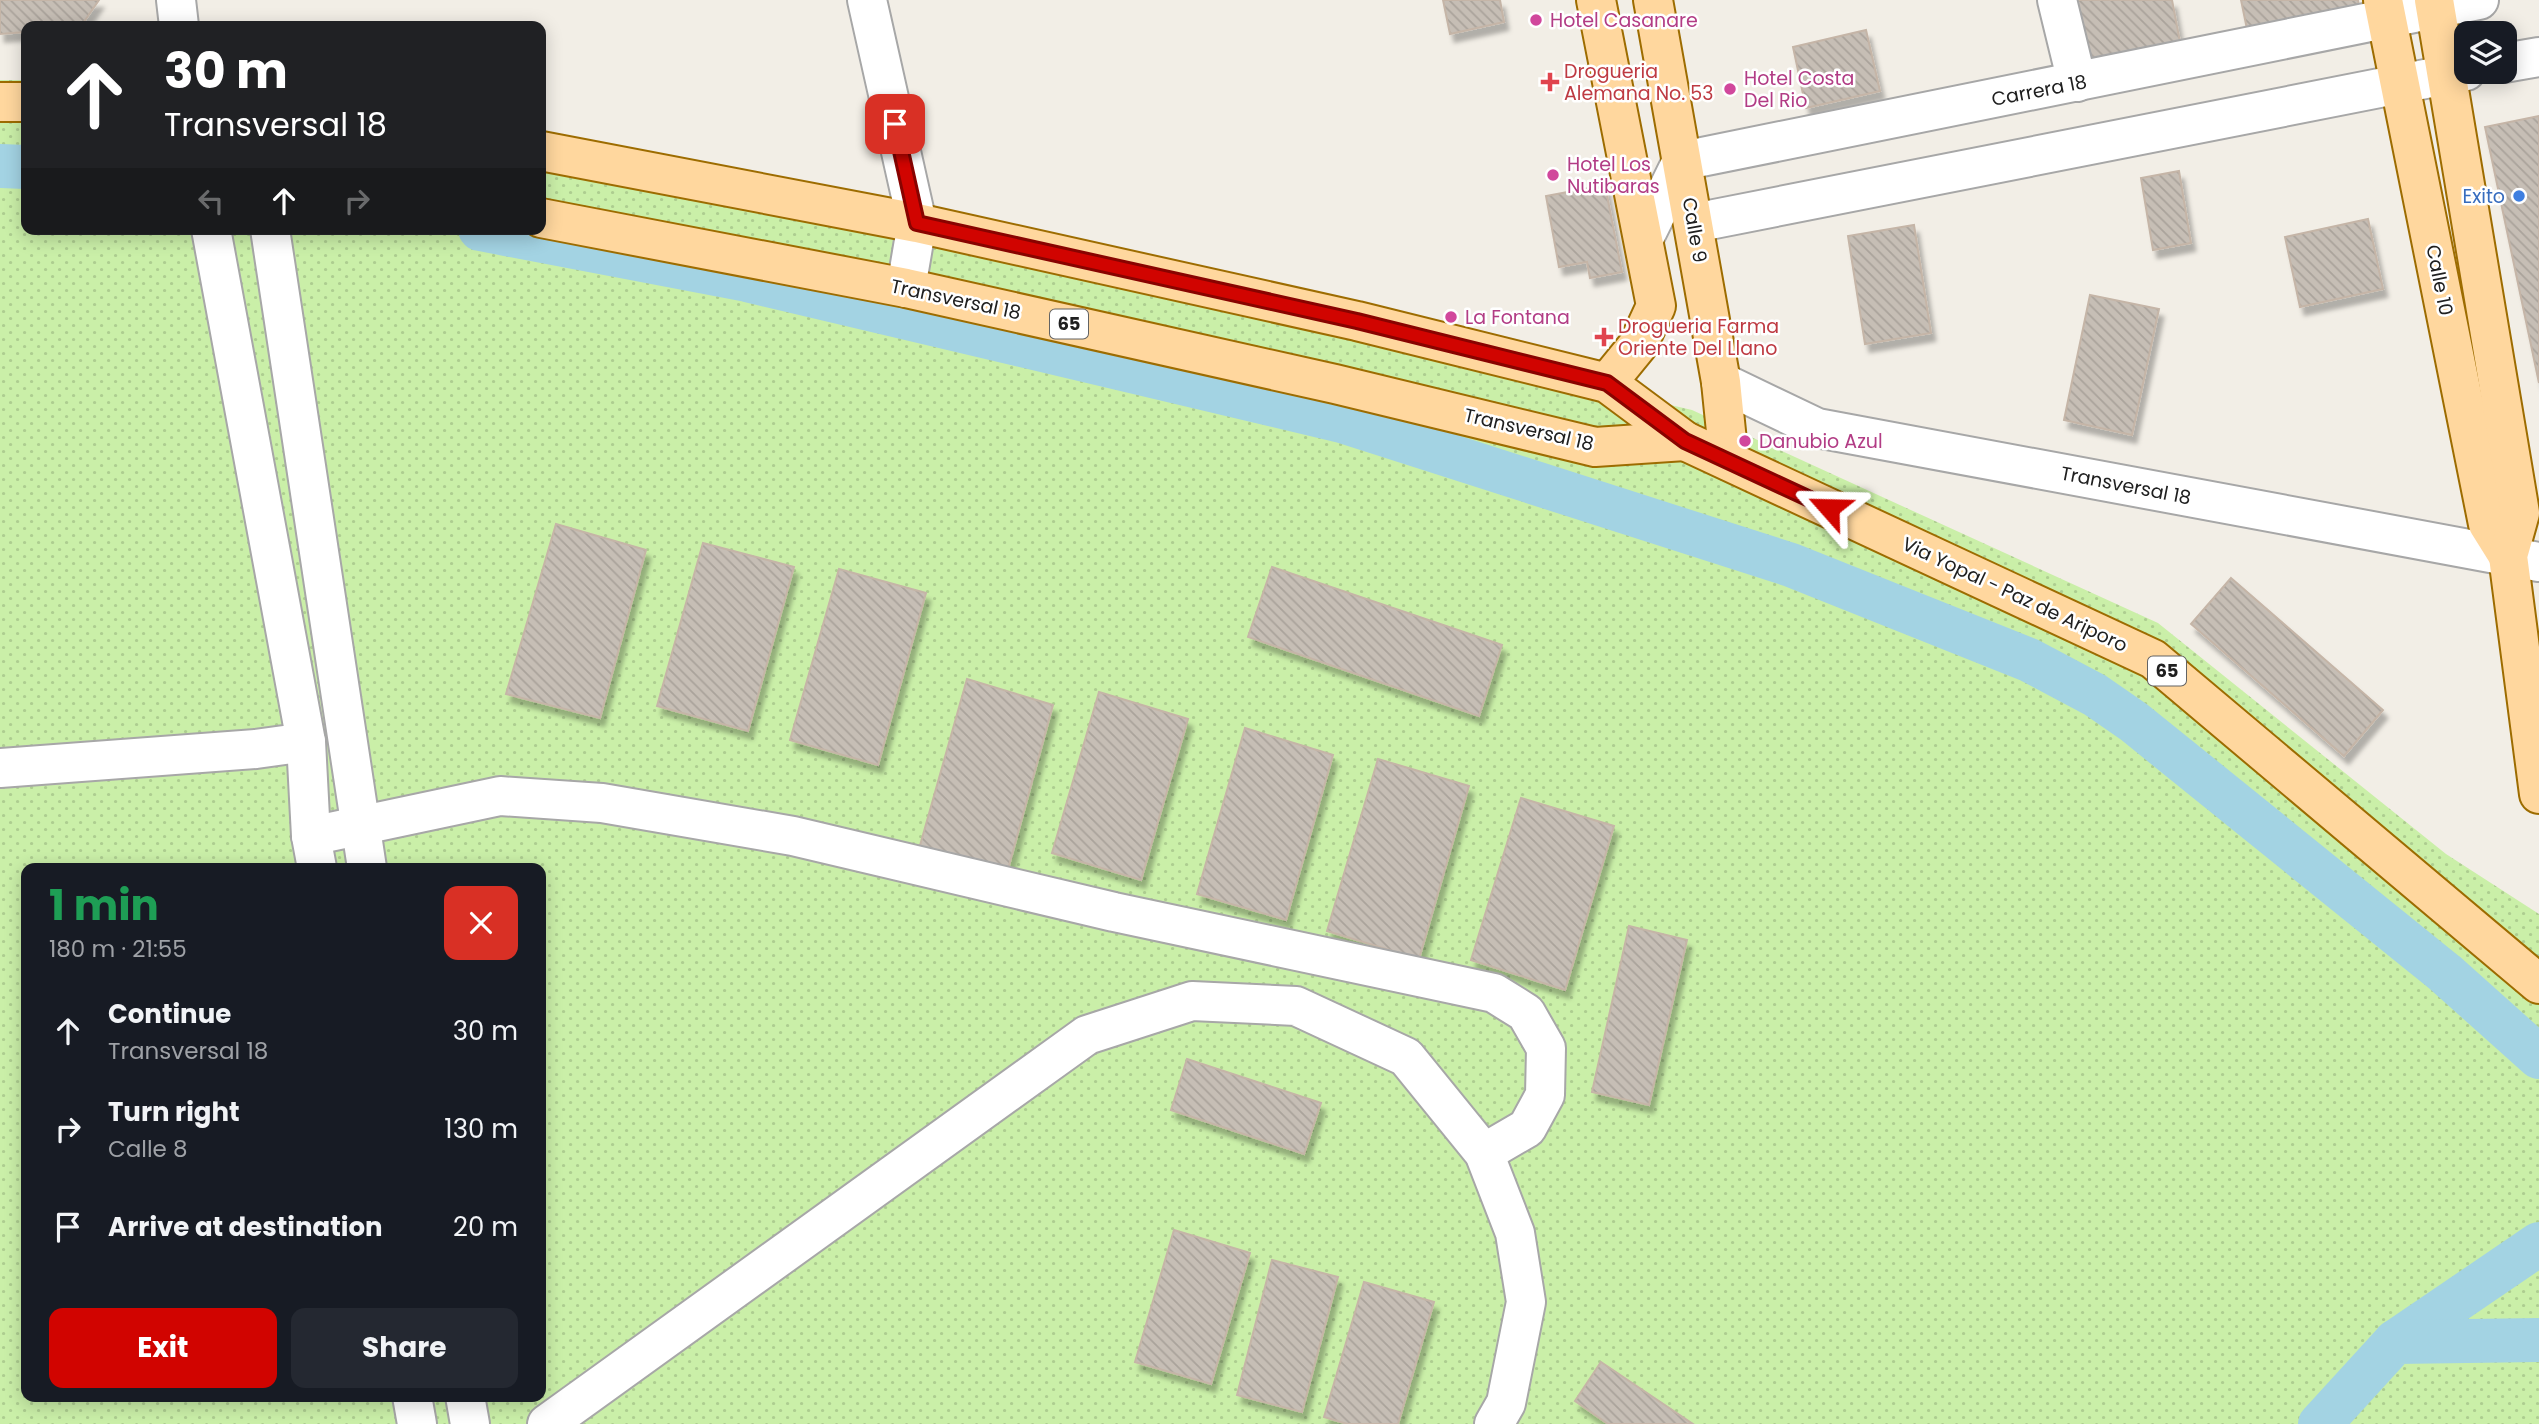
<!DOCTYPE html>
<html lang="en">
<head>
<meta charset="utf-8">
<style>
  :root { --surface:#171b24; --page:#242831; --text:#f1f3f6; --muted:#9ea1a6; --accent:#d10400 }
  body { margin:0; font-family:Poppins,sans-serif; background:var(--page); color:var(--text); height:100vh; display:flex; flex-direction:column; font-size:26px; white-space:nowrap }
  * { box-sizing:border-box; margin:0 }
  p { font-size:23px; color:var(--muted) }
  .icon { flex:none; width:38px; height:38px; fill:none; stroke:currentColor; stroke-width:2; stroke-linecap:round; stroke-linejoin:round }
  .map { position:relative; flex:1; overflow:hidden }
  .panel { position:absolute; left:21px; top:863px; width:525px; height:539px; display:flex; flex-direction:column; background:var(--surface); border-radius:14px; box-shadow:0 4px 18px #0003 }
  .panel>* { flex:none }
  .hud { position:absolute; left:21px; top:21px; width:525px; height:214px; border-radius:14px; box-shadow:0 4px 18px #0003; background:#202124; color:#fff; overflow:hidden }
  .buttons { position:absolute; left:2454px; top:21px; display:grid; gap:14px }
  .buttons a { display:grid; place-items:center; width:63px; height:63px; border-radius:14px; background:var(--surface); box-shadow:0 4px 18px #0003; font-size:35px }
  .pin { position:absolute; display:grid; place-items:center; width:60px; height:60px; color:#fff; margin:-30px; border-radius:14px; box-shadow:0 4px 10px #0006 }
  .me { position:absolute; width:77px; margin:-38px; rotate:295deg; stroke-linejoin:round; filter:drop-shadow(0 0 5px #0008) }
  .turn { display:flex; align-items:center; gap:24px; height:147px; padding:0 28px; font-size:32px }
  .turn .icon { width:91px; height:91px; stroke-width:2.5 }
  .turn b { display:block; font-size:49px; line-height:60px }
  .lanes { display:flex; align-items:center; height:66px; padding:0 28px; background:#0003; justify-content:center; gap:35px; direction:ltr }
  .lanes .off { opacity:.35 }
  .round { display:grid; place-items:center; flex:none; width:74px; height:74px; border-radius:14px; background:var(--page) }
  .summary { display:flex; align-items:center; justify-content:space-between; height:119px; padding:0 28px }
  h1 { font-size:42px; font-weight:700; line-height:52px; color:#1e9e55 }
  .action { display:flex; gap:14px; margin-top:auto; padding:14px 28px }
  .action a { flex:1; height:80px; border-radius:14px; background:var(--accent); color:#fff; font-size:28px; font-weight:700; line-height:80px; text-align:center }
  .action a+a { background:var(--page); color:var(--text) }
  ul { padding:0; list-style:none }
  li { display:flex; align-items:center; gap:21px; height:98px; padding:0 28px }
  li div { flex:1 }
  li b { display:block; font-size:26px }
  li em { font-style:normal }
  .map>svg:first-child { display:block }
  .grass { fill:url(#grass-dots); fill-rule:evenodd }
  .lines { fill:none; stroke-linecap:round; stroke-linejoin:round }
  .canal { stroke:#a3d3e3; stroke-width:44 }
  .building { fill:url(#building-back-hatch); stroke:#c5b5a7; stroke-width:2; filter:url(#shadow) }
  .minor-casing { stroke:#a7a7a7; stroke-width:42 }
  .major-casing { stroke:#9d6c00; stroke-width:42 }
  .minor { stroke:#fff; stroke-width:38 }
  .major { stroke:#ffd79e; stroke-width:38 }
  .route-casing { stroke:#880300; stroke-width:18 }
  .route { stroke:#d10400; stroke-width:12 }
  .hotel-dot { fill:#d1479c; stroke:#fff; stroke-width:2.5 }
  .health-dot { fill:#e0444e; stroke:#fff; stroke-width:2.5 }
  .shop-dot { fill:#3f7fe0; stroke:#fff; stroke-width:2.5 }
  .labels { text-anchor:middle; stroke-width:5; stroke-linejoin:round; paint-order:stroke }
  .shield { fill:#fff; stroke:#636363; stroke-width:2 }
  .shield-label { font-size:18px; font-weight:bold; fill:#202020 }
  .hotel-label { font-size:19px; fill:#b23c85; stroke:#fff; text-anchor:start }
  .health-label { font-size:19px; fill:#be3a42; stroke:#fff; text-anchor:start }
  .street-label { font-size:19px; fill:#202020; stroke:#fff }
  .shop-label { font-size:19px; fill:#366cbe; stroke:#fff; text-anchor:end }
</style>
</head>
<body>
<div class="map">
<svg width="2539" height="1424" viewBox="0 0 2539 1424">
  <defs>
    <pattern id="grass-dots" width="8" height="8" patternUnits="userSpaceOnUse" patternTransform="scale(1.75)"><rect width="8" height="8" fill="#caefa8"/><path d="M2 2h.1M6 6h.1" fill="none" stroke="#adcd90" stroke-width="1.8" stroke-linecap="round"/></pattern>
    <pattern id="building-back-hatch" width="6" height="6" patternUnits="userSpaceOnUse" patternTransform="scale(1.75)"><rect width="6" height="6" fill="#c6beb5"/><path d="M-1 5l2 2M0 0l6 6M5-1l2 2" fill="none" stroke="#aaa39b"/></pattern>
    <filter id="shadow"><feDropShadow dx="4.5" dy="8" stdDeviation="2" flood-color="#0004"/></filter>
  </defs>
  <rect width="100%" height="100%" fill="#f2eee6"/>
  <path class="grass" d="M 0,80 L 26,80 L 26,229 L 541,229 L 541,160 L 1512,368 L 1692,410 L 2158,623 L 2446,854 L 2539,914 L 2539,1424 L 0,1424 ZM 26,868 L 541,868 L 541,1396 L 26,1396 Z"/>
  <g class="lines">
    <g class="canal">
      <path d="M 0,166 L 26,167"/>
      <path d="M 480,229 L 747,280 L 1342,421 L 1791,565 L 2029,660 L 2095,695 L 2134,722 L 2445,973 L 2539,1057"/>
      <path d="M 2395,1342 L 2539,1244"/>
      <path d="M 2320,1424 L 2395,1342 L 2539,1340"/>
    </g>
  </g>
  <g class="building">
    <path d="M 0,0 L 99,0 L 81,26 L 26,26 L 26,32 L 0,34 Z"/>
    <path d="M 1443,0 L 1500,0 L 1504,22 L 1450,34 Z"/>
    <path d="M 2073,0 L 2172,0 L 2180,42 L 2084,60 Z"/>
    <path d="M 2241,0 L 2358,0 L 2359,7 L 2247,29 Z"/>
    <path d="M 1866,30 L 1880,91 L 1806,108 L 1793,47 Z"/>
    <path d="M 2539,116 L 2539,383 L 2485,127 Z"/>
    <path d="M 2179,171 L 2191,243 L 2153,250 L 2141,178 Z"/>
    <path d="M 1605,185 L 1622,272 L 1590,278 L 1587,262 L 1559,267 L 1546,196 Z"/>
    <path d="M 2368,219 L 2383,289 L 2300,307 L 2285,237 Z"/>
    <path d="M 1914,225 L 1931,333 L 1865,344 L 1848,236 Z"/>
    <path d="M 2090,295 L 2159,309 L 2132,435 L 2064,420 Z"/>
    <path d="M 556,524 L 646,550 L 600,718 L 506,694 Z"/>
    <path d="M 703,543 L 794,567 L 748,731 L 657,706 Z"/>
    <path d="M 1272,567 L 1502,645 L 1479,716 L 1248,637 Z"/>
    <path d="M 839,569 L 926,593 L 878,765 L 790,740 Z"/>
    <path d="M 2231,578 L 2383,710 L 2344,756 L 2191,624 Z"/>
    <path d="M 967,679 L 1053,705 L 1007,873 L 919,849 Z"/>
    <path d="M 1099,692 L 1188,719 L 1141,880 L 1052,853 Z"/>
    <path d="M 1245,728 L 1333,755 L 1286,920 L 1197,894 Z"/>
    <path d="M 1378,759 L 1469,786 L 1419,959 L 1327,931 Z"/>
    <path d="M 1521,798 L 1614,826 L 1565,990 L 1471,960 Z"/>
    <path d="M 1629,926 L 1687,940 L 1649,1105 L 1592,1092 Z"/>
    <path d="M 1187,1059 L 1321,1103 L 1304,1154 L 1171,1110 Z"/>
    <path d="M 1174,1230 L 1250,1253 L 1211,1384 L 1135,1362 Z"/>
    <path d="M 1272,1260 L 1338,1277 L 1302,1412 L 1237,1395 Z"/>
    <path d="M 1364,1282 L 1434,1302 L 1398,1424 L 1347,1424 L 1324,1417 Z"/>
    <path d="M 1601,1362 L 1693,1424 L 1608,1424 L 1575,1401 Z"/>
  </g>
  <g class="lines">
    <g class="minor-casing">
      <g id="minor">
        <path d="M 176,0 L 179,26"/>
        <path d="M 867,0 L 917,223 L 906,288"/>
        <path d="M 2057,0 L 2077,82"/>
        <path d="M 2504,63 L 2539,57"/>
        <path d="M 1694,223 L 2466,71"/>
        <path d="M 211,229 L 306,742 L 311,836 L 317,868"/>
        <path d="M 270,229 L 367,868"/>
        <path d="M 1644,238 L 1682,161 L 2479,0"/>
        <path d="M 1721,382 L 1817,428 L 2539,562"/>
        <path d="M 0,768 L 256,749 L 306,742"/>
        <path d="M 311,836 L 500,796 L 602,803 L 793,836 L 1114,912 L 1494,993 L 1526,1013 L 1546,1048 L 1545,1095 L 1527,1128 L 1484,1153"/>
        <path d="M 412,1396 L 417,1424"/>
        <path d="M 465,1396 L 470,1424"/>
        <path d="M 547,1424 L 1087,1035 L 1192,1001 L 1296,1006 L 1406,1057 L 1484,1153 L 1515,1233 L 1526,1302 L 1506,1403 L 1494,1424"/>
      </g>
    </g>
    <g class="major-casing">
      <g id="major">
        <path d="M 1596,0 L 1656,306 L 1638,345 L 1607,383"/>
        <path d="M 1653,0 L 1721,382 L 1729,461"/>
        <path d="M 2383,0 L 2488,524 L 2508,556"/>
        <path d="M 2434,0 L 2520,513 L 2508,556 L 2539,794"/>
        <path d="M 0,102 L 26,102"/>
        <path d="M 541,151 L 917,223 L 1357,321 L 1607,383 L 1685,441 L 2153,659 L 2539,984"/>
        <path d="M 541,218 L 906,288 L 1335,384 L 1595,447 L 1685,441"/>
      </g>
    </g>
    <use href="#minor" class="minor"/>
    <use href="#major" class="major"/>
  </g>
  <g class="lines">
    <g class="route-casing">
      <path id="route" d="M 895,124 L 917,223 L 1357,321 L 1607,383 L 1685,441 L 1829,508"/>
    </g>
    <use href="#route" class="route"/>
  </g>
  <g class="hotel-dot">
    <circle cx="1536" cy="20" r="7"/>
    <circle cx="1730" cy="89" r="7"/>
    <circle cx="1553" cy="175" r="7"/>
    <circle cx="1451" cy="317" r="7"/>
    <circle cx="1745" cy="441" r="7"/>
  </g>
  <g class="health-dot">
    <path d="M1546.5 71.5h7v7h7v7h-7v7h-7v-7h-7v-7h7z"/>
    <path d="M1600.5 326.5h7v7h7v7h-7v7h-7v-7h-7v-7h7z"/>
  </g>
  <circle class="shop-dot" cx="2519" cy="196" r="7"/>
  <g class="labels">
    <g class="shield">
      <rect x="1050" y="309.5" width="38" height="29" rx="5"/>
      <rect x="2148" y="656.5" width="38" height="29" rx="5"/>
    </g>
    <g class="shield-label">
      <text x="1069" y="330">65</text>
      <text x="2167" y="677">65</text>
    </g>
    <g class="hotel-label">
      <text x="1550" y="27">Hotel Casanare</text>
      <text x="1744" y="85">Hotel Costa<tspan x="1744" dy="22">Del Rio</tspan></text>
      <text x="1567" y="171">Hotel Los<tspan x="1567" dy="22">Nutibaras</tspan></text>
      <text x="1465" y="324">La Fontana</text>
      <text x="1759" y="448">Danubio Azul</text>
    </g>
    <g class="health-label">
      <text x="1564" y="78">Drogueria<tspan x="1564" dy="22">Alemana No. 53</tspan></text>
      <text x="1618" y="333">Drogueria Farma<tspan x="1618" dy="22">Oriente Del Llano</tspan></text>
    </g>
    <g class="street-label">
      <text transform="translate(2039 90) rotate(-11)" y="7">Carrera 18</text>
      <text transform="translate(1695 230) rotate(80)" y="7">Calle 9</text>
      <text transform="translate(2440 280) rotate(79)" y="7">Calle 10</text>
      <text transform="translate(956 299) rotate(12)" y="7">Transversal 18</text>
      <text transform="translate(1529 429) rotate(13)" y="7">Transversal 18</text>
      <text transform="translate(2126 485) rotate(11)" y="7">Transversal 18</text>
      <text transform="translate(2015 594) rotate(25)" y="7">Via Yopal - Paz de Ariporo</text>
    </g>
    <g class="shop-label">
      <text x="2505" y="203">Exito</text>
    </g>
  </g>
</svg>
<div class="buttons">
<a><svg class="icon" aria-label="layers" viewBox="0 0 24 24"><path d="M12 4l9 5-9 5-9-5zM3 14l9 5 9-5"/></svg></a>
</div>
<div class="pin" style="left:895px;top:124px;background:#d93025"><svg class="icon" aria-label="arrive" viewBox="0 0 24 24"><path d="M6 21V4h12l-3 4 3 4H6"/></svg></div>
<svg class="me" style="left:1829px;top:508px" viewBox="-20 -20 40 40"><path d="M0-17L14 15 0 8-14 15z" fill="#d10400" stroke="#fff" stroke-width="4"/></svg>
<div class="hud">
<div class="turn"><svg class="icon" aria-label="ahead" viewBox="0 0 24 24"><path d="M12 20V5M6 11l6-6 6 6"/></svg><div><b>30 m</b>Transversal 18</div></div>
<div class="lanes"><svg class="icon off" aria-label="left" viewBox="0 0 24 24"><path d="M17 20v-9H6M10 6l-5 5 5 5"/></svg><svg class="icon" aria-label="ahead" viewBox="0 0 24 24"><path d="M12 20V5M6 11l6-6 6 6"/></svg><svg class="icon off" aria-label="right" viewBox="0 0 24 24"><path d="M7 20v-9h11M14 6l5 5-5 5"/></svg></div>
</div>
<section class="panel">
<div class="summary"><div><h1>1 min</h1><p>180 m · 21:55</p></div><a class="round" style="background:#d93025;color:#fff"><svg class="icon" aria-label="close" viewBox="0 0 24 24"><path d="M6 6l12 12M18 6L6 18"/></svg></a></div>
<ul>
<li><svg class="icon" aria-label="ahead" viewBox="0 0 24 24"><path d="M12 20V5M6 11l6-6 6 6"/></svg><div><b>Continue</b><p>Transversal 18</p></div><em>30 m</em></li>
<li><svg class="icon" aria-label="right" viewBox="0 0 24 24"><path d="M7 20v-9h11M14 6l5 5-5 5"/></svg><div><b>Turn right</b><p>Calle 8</p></div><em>130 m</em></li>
<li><svg class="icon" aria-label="arrive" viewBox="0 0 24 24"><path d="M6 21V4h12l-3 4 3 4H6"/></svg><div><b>Arrive at destination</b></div><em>20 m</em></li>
</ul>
<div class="action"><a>Exit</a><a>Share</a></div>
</section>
</div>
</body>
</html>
